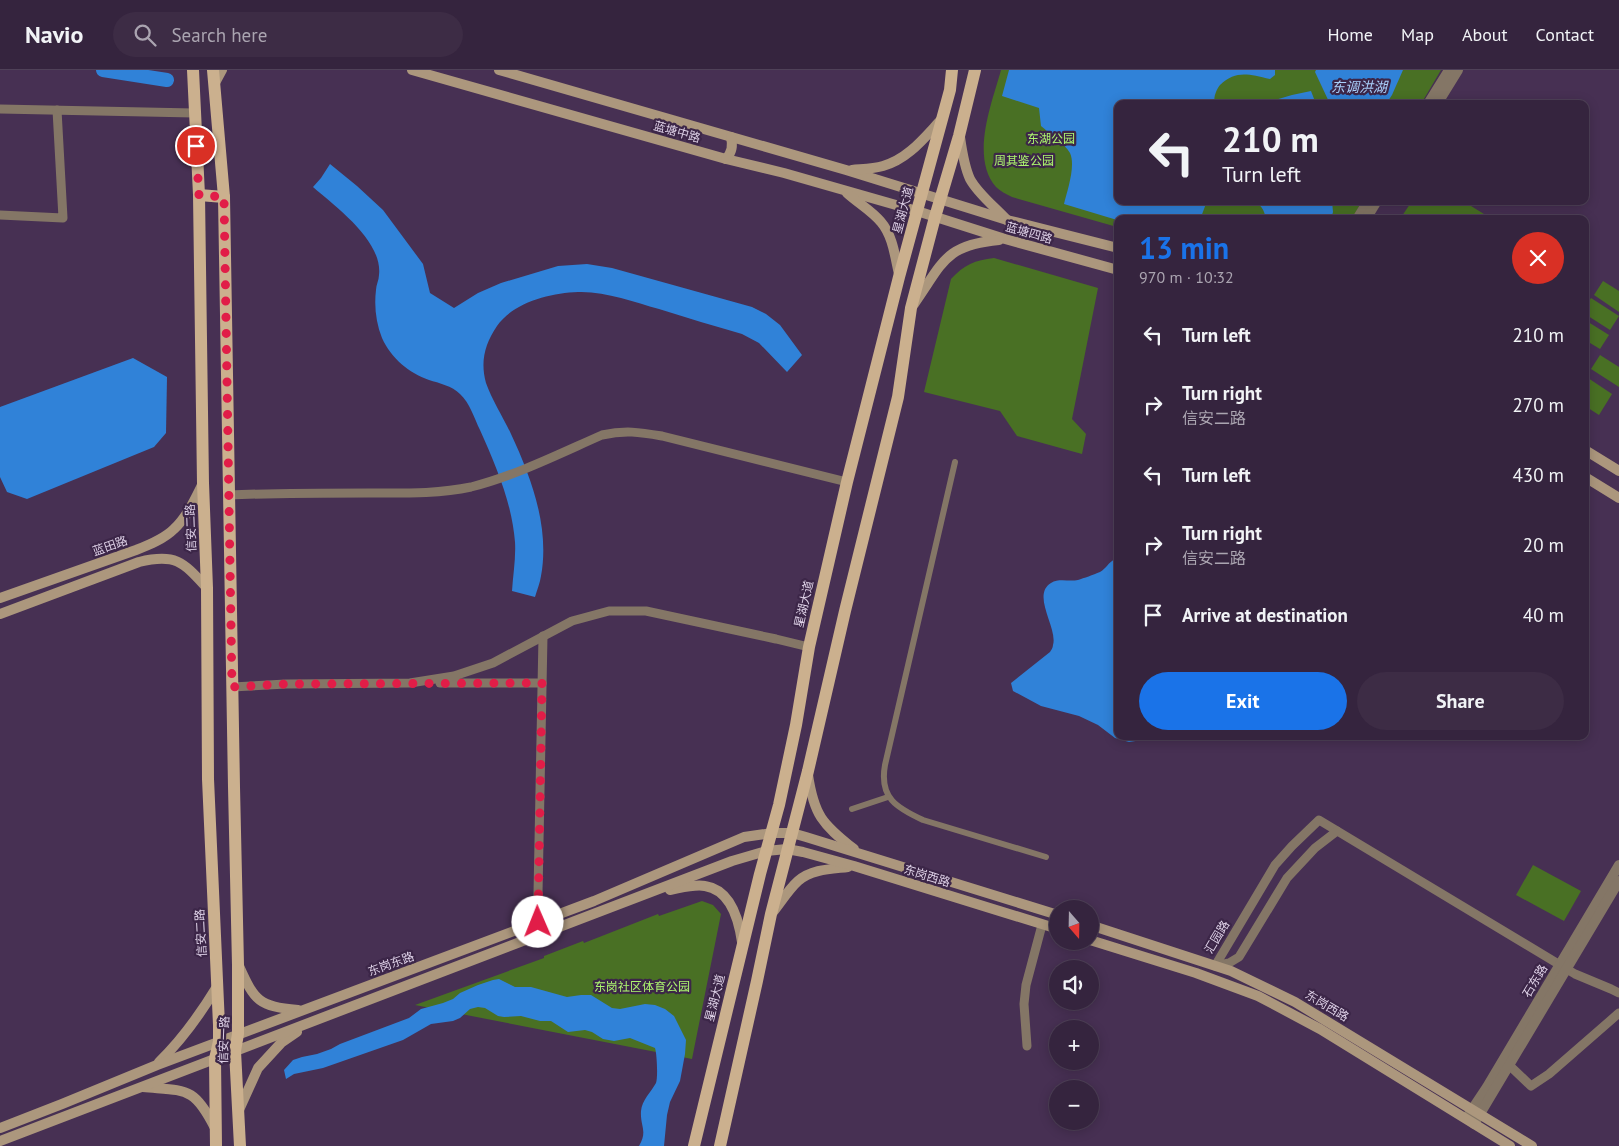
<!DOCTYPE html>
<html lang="en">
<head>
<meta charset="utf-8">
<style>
  :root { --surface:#35243e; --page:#3d2c45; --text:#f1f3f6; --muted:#aaa4b0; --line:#4f4158; --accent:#1a73e8 }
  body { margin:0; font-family:"PT Sans","Noto Sans SC",sans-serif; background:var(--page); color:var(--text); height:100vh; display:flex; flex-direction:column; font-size:19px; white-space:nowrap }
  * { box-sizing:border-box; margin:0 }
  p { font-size:16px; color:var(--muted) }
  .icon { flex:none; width:28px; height:28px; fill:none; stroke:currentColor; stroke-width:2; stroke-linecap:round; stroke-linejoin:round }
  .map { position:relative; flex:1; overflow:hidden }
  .details { position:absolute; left:1114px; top:145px; width:475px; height:525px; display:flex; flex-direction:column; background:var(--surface); border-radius:10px; box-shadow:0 2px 12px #0003,0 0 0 1px var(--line) }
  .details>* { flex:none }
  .banner { position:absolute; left:1114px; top:30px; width:475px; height:105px; border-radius:10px; box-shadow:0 2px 12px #0003,0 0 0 1px var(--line); background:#35243e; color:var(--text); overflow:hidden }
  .needle { width:32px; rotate:160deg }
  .fabs { position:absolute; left:1049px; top:830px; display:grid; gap:10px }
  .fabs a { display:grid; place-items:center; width:50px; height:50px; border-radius:50%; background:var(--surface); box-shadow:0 2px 12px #0003,0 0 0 1px var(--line); font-size:25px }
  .pin { position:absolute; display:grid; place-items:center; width:42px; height:42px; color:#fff; margin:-21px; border:2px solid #fff; border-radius:50%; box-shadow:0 1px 5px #0007 }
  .me { position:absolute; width:55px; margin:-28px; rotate:359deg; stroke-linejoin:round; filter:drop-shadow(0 0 4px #0008) }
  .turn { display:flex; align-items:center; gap:18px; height:105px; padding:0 25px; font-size:22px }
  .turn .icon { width:65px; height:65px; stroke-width:2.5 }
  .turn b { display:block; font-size:35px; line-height:42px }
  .round { display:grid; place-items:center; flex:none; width:52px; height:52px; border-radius:26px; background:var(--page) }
  .summary { display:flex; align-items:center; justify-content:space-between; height:85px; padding:0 25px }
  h1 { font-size:30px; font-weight:800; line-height:38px; color:var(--accent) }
  .button { display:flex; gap:10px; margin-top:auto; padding:10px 25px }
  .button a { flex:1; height:58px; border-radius:30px; background:var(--accent); color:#fff; font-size:20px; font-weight:800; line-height:58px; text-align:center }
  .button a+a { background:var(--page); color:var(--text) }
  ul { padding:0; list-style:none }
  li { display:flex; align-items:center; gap:15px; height:70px; padding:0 25px }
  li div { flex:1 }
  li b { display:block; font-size:19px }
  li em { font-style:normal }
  header { display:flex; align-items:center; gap:30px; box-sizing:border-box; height:70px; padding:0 25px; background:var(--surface); border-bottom:1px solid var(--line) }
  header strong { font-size:24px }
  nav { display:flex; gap:28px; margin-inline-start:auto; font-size:18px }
  .search { width:350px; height:45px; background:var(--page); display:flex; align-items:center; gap:12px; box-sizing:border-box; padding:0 18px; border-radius:28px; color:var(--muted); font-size:19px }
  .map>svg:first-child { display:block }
  .green { fill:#497024 }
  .water { fill:#3082d8 }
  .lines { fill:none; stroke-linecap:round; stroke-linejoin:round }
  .river { stroke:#3082d8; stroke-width:14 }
  .pedestrian { stroke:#847666; stroke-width:6 }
  .minor { stroke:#847666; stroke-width:9 }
  .tertiary { stroke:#847666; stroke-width:10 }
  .secondary { stroke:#ac977d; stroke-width:10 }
  .primary { stroke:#cbb08e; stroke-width:12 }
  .route { stroke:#e11d48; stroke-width:9; stroke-dasharray:0 16.2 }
  .labels { text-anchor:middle; stroke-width:4.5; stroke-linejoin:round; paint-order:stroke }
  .street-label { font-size:12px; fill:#ded1e7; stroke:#3c2648 }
  .park-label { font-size:12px; fill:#adf66f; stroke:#3c2648 }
  .water-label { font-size:14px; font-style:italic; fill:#a9cffa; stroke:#3c2648 }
</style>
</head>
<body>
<header>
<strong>Navio</strong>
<div class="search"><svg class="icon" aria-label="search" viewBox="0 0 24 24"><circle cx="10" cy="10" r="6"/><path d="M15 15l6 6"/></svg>Search here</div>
<nav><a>Home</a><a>Map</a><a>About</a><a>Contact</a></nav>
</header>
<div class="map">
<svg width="1619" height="1076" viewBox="0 0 1619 1076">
  <rect width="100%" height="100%" fill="#473053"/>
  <g class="green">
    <path d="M 1001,0 L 1441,0 L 1421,34 L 1118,34 L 1118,131 L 1362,131 L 1352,149 L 1118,149 L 1117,157 L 1012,127 C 1006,124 1000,121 996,117 C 970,87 992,33 1001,0 Z"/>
    <path d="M 1412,131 L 1463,131 L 1492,149 L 1400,149 Z"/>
    <path d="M 994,188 L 1098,218 L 1072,349 L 1086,364 L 1082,384 L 1017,366 L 1000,341 L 924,322 L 951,209 C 964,195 975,190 994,188 Z"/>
    <path d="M 1603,211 L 1619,221 L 1619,242 L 1594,225 Z"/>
    <path d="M 1591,228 L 1619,246 L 1610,260 L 1585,244 L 1585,237 Z"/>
    <path d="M 1585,250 L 1609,265 L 1600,279 L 1585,270 Z"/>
    <path d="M 1600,285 L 1619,297 L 1619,317 L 1591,299 Z"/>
    <path d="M 1585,306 L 1612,324 L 1599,345 L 1585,336 Z"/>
    <path d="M 1533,795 L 1581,821 L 1564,851 L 1516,825 Z"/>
    <path d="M 702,831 L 713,835 L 721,844 L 692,989 L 415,935 L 544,888 L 544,886 L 583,871 L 584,873 L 658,844 L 659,846 Z"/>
  </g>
  <g class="water">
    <path d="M 1009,0 L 1275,0 L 1275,5 L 1270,9 C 1248,4 1236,0 1220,15 C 1216,20 1213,28 1215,34 L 1118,34 L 1118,131 L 1207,131 L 1201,147 L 1198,149 L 1118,149 L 1117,150 L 1064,134 C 1067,121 1076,96 1070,83 C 1065,74 1049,63 1041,56 L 1039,38 L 1002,26 Z"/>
    <path d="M 1316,0 L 1403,0 L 1392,25 L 1386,34 L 1330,34 L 1315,2 Z"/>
    <path d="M 1311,21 L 1316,34 L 1261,34 L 1292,25 Z"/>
    <path d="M 330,94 L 357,116 L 383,140 L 423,194 L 430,223 L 454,238 L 478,223 L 501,213 L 558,196 L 587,194 L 612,198 L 752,237 L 766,244 L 780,255 L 802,285 L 787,302 L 759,273 L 742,264 C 715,256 687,248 659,239 C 634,232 605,221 578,222 C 550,223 514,232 497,256 C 485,274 480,291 486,313 C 492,330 503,347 511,364 C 531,407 550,457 541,506 C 540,513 537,520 535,527 L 512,521 C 513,505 516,488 515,472 C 512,433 496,396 480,360 C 474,348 470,333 460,324 C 452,316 439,313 429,310 C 409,303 391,288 382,268 C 376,253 374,236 376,220 C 376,215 379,210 379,205 C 383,171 336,137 313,117 L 321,108 Z"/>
    <path d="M 1252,131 L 1332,131 L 1333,142 L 1331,149 L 1266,149 C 1264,139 1261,134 1252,131 Z"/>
    <path d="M 133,288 L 167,307 L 166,363 L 154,377 L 27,429 L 7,422 L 0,407 L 0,337 Z"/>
    <path d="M 1117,488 L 1118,666 L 1149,666 L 1142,670 L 1129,672 L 1115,668 L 1098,655 L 1079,646 L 1041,636 L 1013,621 L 1011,613 L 1050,582 C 1051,580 1053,578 1053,575 C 1058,558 1031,525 1051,513 C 1059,508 1069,512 1078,510 C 1084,508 1093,505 1100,502 C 1107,498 1107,493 1117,488 Z"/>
    <path d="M 499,909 L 515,917 L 531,917 L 567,927 L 581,925 L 591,925 L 612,938 L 620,939 L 645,934 L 655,935 L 665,939 L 674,946 L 686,970 L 685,984 L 680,1011 L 670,1032 L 667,1045 L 664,1076 L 639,1076 C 648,1061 640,1056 641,1041 C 642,1030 651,1022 656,1013 C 658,1008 657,984 655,978 L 630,968 L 614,971 L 603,969 L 592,962 L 585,960 L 568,962 L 551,951 L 540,951 L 521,946 L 504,947 L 498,946 L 485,938 L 478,937 L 470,939 L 460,948 L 453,951 L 431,954 L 403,970 L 323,998 L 294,1004 L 286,1009 L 284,1000 L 293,990 L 302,987 L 317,984 L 331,979 L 340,974 L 409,948 L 421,939 L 443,933 L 453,929 L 460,923 L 478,915 L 493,910 Z"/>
  </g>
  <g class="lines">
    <path class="river" d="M 103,0 L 167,10"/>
    <g class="pedestrian">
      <path d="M 955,392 L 885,695 C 879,728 897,738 923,750 L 1046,787"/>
      <path d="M 852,739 L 888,727"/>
    </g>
    <g class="minor">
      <path d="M 0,39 L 194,43"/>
      <path d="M 0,145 L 63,148 L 57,40"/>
      <path d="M 229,425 C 276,423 322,423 369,423 C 403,423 438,424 471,417 C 515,406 561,383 602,365 C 625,360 639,362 662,366 L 847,412"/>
      <path d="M 440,613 L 542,613"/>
      <path d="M 232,617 L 286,614 L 410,613 L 454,606 L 493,593 L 572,551 L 609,541 L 646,541 L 776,569 L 809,577"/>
      <path d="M 542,864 L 538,852 L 538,823 L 543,566"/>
      <path d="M 1215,896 L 1275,795 L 1292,776 L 1319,750 L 1575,904 L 1611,919 L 1619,923"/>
      <path d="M 1215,896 L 1229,893 L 1239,887 L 1287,808 L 1315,778 L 1337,761"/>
      <path d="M 1027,976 L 1024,934 L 1026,915 L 1042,855"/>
      <path d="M 1509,995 L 1531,1016 L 1549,1004 L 1619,943"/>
    </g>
    <g class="tertiary">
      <path d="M 1428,34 L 1449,0"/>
      <path d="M 1437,34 L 1458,0"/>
      <path d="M 1357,149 L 1368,131"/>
      <path d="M 1366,149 L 1377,131"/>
      <path d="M 1467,1047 L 1487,1017 L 1619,795"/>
      <path d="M 1474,1054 L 1619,811"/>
    </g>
    <g class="secondary">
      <path d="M 412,0 L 726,89 L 784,103 L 917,141 L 1005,169 L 1118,200"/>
      <path d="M 499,0 L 846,100 L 1007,150 L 1118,178"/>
      <path d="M 215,13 L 222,0"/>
      <path d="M 960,67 C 962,81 964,96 970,109 C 978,124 995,137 1007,150"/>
      <path d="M 726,89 C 732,82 733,76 731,67"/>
      <path d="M 852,100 C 862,99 873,99 883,96 C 908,89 924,68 941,50"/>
      <path d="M 847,123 C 858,133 872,141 881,152 C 893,166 895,187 899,204"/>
      <path d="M 914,234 C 943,193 944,175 999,170"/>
      <path d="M 1585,380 L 1619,401"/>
      <path d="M 1585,407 L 1619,428"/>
      <path d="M 0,528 L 136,480 C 149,475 164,469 174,459 C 187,447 195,429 203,413"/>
      <path d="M 0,544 L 139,492 C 176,483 183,492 207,518"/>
      <path d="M 808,705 C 814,745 822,754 854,779"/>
      <path d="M 670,820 C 681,818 694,814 705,816 C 731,820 739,851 742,872"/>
      <path d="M 773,842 C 781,832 789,819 798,811 C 812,799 832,799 848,797"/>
      <path d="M 1090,855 L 1231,901 L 1295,932 L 1532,1076"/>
      <path d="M 1090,870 L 1196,903 L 1258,926 L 1320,959 L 1510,1076"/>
      <path d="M 239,896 C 255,932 259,936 298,940"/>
      <path d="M 159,992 C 183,969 201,943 218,915"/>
      <path d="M 143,1017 C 186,1021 194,1016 215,1058"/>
      <path d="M 239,1040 L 258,998 L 281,973 L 297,962"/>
      <path d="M 0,1058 L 62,1034 L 157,995 L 594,831 L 744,767 L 772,763 L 792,763 L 806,767 L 1058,845"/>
      <path d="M 0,1071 L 732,791 L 766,781 L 787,779 L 803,782 L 854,796 L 1058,859"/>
    </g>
    <g class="primary">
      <path d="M 193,0 L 199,125 L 203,413 L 207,518 L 208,709 L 219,955 L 219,971 L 215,989 L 216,1076"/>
      <path d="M 213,0 L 224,127 L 234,717 L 238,895 L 238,964 L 235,981 L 240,1076"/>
      <path d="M 199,125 L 224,127"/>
      <path d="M 694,1076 L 760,804 L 779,735 L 796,655 L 809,577 L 847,412 L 899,207 L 950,20 L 952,0"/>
      <path d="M 720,1076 L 757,911 L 771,844 L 808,701 L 845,541 L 898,327 L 911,238 L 935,147 L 959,66 L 975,0"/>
    </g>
  </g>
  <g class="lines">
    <path class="route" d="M 196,76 L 199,125 L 224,127 L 232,617 L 286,614 L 542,613 L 538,852"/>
  </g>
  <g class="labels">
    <g class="street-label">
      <text transform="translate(677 62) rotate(16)" y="4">蓝塘中路</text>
      <text transform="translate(903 140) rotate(-75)" y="4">星湖大道</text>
      <text transform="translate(1029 163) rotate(16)" y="4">蓝塘四路</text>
      <text transform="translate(191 458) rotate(-92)" y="4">信安二路</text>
      <text transform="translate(110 476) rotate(-19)" y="4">蓝田路</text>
      <text transform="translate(804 534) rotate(-77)" y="4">星湖大道</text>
      <text transform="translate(927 806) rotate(17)" y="4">东岗西路</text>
      <text transform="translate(201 863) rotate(-93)" y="4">信安二路</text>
      <text transform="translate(1217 867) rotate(-59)" y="4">汇园路</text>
      <text transform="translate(391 894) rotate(-20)" y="4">东岗东路</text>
      <text transform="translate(1535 911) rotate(-59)" y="4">石东路</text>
      <text transform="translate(715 928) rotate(-76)" y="4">星湖大道</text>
      <text transform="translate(1327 936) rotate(31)" y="4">东岗西路</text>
      <text transform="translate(224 970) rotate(-88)" y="4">信安一路</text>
    </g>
    <g class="park-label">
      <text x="1051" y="73">东湖公园</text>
      <text x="1024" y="95">周其鉴公园</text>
      <text x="642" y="921">东岗社区体育公园</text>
    </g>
    <g class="water-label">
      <text x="1359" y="22">东调洪湖</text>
    </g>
  </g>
</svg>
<div class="fabs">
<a><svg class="needle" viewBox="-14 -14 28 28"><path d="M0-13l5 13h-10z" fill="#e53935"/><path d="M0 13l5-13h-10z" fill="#aaa4b0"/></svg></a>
<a><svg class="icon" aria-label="sound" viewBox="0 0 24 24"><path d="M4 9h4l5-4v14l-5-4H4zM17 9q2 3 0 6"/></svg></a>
<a>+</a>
<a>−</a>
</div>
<div class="pin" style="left:196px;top:76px;background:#d93025"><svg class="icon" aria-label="arrive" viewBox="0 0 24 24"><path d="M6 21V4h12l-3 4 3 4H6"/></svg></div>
<svg class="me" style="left:538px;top:852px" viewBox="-20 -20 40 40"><circle r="19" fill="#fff"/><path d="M0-13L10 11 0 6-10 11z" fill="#e11d48"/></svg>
<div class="banner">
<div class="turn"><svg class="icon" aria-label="left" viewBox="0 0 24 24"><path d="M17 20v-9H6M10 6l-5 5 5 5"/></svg><div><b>210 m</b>Turn left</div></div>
</div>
<section class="details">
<div class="summary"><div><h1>13 min</h1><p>970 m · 10:32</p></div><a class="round" style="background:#d93025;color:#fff"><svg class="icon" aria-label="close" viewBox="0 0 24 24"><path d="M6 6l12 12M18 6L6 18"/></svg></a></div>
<ul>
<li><svg class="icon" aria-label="left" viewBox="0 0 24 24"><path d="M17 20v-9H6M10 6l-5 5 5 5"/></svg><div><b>Turn left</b></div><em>210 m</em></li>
<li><svg class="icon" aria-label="right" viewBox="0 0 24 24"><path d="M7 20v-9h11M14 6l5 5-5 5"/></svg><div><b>Turn right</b><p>信安二路</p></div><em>270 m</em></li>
<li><svg class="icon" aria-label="left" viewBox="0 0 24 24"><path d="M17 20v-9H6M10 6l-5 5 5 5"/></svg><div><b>Turn left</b></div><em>430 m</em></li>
<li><svg class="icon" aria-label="right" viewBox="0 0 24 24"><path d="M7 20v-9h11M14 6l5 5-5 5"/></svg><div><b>Turn right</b><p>信安二路</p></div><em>20 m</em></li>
<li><svg class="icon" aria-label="arrive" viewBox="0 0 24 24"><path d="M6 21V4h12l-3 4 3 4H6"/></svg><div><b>Arrive at destination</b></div><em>40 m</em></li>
</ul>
<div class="button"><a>Exit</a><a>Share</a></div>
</section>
</div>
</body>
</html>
